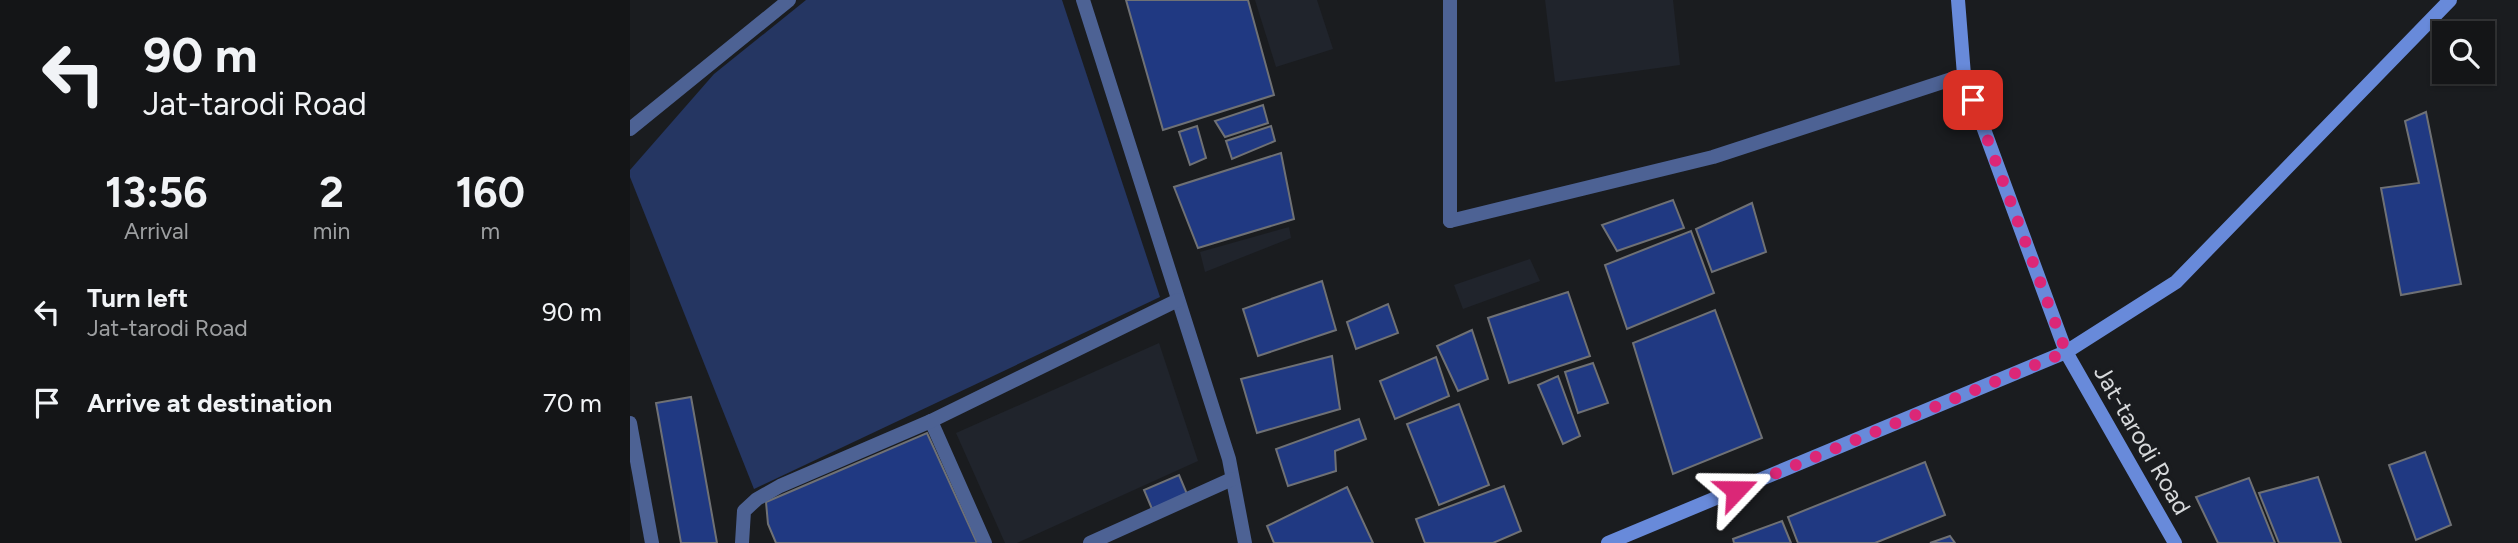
<!DOCTYPE html>
<html lang="en">
<head>
<meta charset="utf-8">
<style>
  :root { --surface:#141517; --page:#212224; --text:#f1f3f6; --muted:#9d9fa1; --line:#333436 }
  body { margin:0; font-family:Figtree,sans-serif; background:var(--page); color:var(--text); height:100vh; display:flex; flex-direction:column; font-size:26px; white-space:nowrap }
  * { box-sizing:border-box; margin:0 }
  p { font-size:23px; color:var(--muted) }
  .icon { flex:none; width:38px; height:38px; fill:none; stroke:currentColor; stroke-width:2; stroke-linecap:round; stroke-linejoin:round }
  .map { position:relative; flex:1; overflow:hidden }
  .side { display:flex; flex-direction:column; background:var(--surface); width:630px }
  .side>* { flex:none }
  .top-card { background:#141517; color:var(--text); overflow:hidden }
  .fabs { position:absolute; left:1802px; top:21px; display:grid; gap:14px }
  .fabs a { display:grid; place-items:center; width:63px; height:63px; border-radius:0px; background:var(--surface); box-shadow:0 2px 5px #0004,0 0 0 2px var(--line); font-size:35px }
  .pin { position:absolute; display:grid; place-items:center; width:60px; height:60px; color:#fff; margin:-30px; border-radius:14px; box-shadow:0 4px 10px #0006 }
  .me { position:absolute; width:77px; margin:-38px; rotate:67deg; stroke-linejoin:round; filter:drop-shadow(0 0 5px #0008) }
  .turn { display:flex; align-items:center; gap:24px; height:147px; padding:0 28px; font-size:32px }
  .turn .icon { width:91px; height:91px; stroke-width:2.5 }
  .turn b { display:block; font-size:49px; line-height:60px }
  .eta { display:flex; justify-content:space-evenly; align-items:center; height:119px; text-align:center }
  .eta b { font-size:42px; font-weight:700; line-height:49px }
  ul { padding:0; list-style:none }
  li { display:flex; align-items:center; gap:21px; height:91px; padding:0 28px }
  li div { flex:1 }
  li b { display:block; font-size:26px }
  li em { font-style:normal }
  main { display:flex; flex:1; min-height:0 }
  .map>svg:first-child { display:block }
  .built { fill:#20242c }
  .green { fill:#253662 }
  .building { fill:#203982; stroke:#6f7175; stroke-width:2 }
  .lines { fill:none; stroke-linecap:round; stroke-linejoin:round }
  .lane { stroke:#4d6294; stroke-width:14 }
  .street { stroke:#4d6294; stroke-width:14 }
  .secondary { stroke:#688ada; stroke-width:14 }
  .route { stroke:#db2777; stroke-width:12; stroke-dasharray:0 21.6 }
  .labels { text-anchor:middle; stroke-width:7; stroke-linejoin:round; paint-order:stroke }
  .street-label { font-size:24px; fill:#d7d9db; stroke:#1a1c1f }
</style>
</head>
<body>
<main>
<section class="side">
<div class="top-card">
<div class="turn"><svg class="icon" aria-label="left" viewBox="0 0 24 24"><path d="M17 20v-9H6M10 6l-5 5 5 5"/></svg><div><b>90 m</b>Jat-tarodi Road</div></div>
</div>
<div class="eta">
<div><b>13:56</b><p>Arrival</p></div>
<div><b>2</b><p>min</p></div>
<div><b>160</b><p>m</p></div>
</div>
<ul>
<li><svg class="icon" aria-label="left" viewBox="0 0 24 24"><path d="M17 20v-9H6M10 6l-5 5 5 5"/></svg><div><b>Turn left</b><p>Jat-tarodi Road</p></div><em>90 m</em></li>
<li><svg class="icon" aria-label="arrive" viewBox="0 0 24 24"><path d="M6 21V4h12l-3 4 3 4H6"/></svg><div><b>Arrive at destination</b></div><em>70 m</em></li>
</ul>
</section>
<div class="map">
<svg width="1888" height="543" viewBox="0 0 1888 543">
  <rect width="100%" height="100%" fill="#1a1c1f"/>
  <g class="built">
    <path d="M 625,0 L 687,0 L 703,49 L 646,67 Z"/>
    <path d="M 915,0 L 1043,0 L 1050,65 L 925,82 Z"/>
    <path d="M 659,227 L 661,238 L 575,272 L 570,252 Z"/>
    <path d="M 900,259 L 910,281 L 833,309 L 824,285 Z"/>
    <path d="M 529,343 L 568,461 L 387,543 L 375,543 L 326,433 Z"/>
  </g>
  <path class="green" d="M 176,0 L 432,0 L 530,297 L 124,489 L 0,177 L 0,170 L 84,74 Z"/>
  <g class="building">
    <path d="M 496,0 L 618,0 L 644,95 L 533,130 Z"/>
    <path d="M 633,105 L 638,123 L 595,137 L 585,121 Z"/>
    <path d="M 1796,112 L 1831,284 L 1771,295 L 1751,188 L 1789,183 L 1775,121 Z"/>
    <path d="M 567,126 L 576,158 L 560,165 L 549,132 Z"/>
    <path d="M 641,126 L 645,141 L 602,159 L 596,141 Z"/>
    <path d="M 651,153 L 664,219 L 568,248 L 544,187 Z"/>
    <path d="M 1043,200 L 1054,228 L 987,251 L 972,225 Z"/>
    <path d="M 1122,203 L 1136,252 L 1082,272 L 1066,229 Z"/>
    <path d="M 1061,231 L 1084,293 L 997,329 L 975,265 Z"/>
    <path d="M 692,281 L 706,330 L 628,356 L 613,309 Z"/>
    <path d="M 938,292 L 960,356 L 879,383 L 858,318 Z"/>
    <path d="M 758,304 L 768,333 L 726,349 L 717,322 Z"/>
    <path d="M 1085,310 L 1132,438 L 1043,474 L 1003,343 Z"/>
    <path d="M 842,330 L 858,379 L 828,391 L 807,346 Z"/>
    <path d="M 702,356 L 710,409 L 627,433 L 611,379 Z"/>
    <path d="M 806,357 L 819,396 L 765,419 L 750,381 Z"/>
    <path d="M 963,363 L 978,403 L 948,413 L 935,372 Z"/>
    <path d="M 928,376 L 950,436 L 933,444 L 908,385 Z"/>
    <path d="M 61,397 L 87,543 L 51,543 L 26,403 Z"/>
    <path d="M 829,404 L 859,485 L 809,505 L 777,424 Z"/>
    <path d="M 729,419 L 736,439 L 705,451 L 706,471 L 658,486 L 646,449 Z"/>
    <path d="M 297,433 L 347,543 L 146,543 L 138,524 L 136,502 Z"/>
    <path d="M 1795,452 L 1821,525 L 1786,540 L 1759,465 Z"/>
    <path d="M 1295,462 L 1315,515 L 1245,543 L 1168,543 L 1158,517 Z"/>
    <path d="M 549,475 L 557,494 L 522,509 L 514,490 Z"/>
    <path d="M 1688,477 L 1711,543 L 1649,543 L 1629,493 Z"/>
    <path d="M 1619,478 L 1645,543 L 1588,543 L 1566,497 Z"/>
    <path d="M 874,486 L 891,531 L 863,543 L 795,543 L 786,519 Z"/>
    <path d="M 717,487 L 743,543 L 644,543 L 637,526 Z"/>
    <path d="M 1152,521 L 1161,543 L 1104,543 L 1103,539 Z"/>
    <path d="M 1320,536 L 1325,543 L 1300,543 Z"/>
  </g>
  <g class="lines">
    <path class="lane" d="M 820,221 L 1083,157 L 1334,75"/>
    <g class="street">
      <path d="M 453,0 L 599,459 L 615,543"/>
      <path d="M 820,0 L 820,221"/>
      <path d="M 0,129 L 159,0"/>
      <path d="M 301,421 L 355,543"/>
      <path d="M 0,423 L 22,543"/>
      <path d="M 112,543 L 114,511 L 127,499 L 150,486 L 301,421 L 548,300"/>
      <path d="M 460,543 L 602,479"/>
    </g>
    <g class="secondary">
      <path d="M 1328,0 L 1334,75 L 1436,352 L 1545,543"/>
      <path d="M 978,543 L 1436,352 L 1546,282 L 1820,0"/>
    </g>
  </g>
  <g class="lines">
    <path class="route" d="M 1106,490 L 1436,352 L 1343,100"/>
  </g>
  <g class="labels">
    <g class="street-label">
      <text transform="translate(1512 440) rotate(60)" y="8">Jat-tarodi Road</text>
    </g>
  </g>
</svg>
<div class="fabs">
<a><svg class="icon" aria-label="search" viewBox="0 0 24 24"><circle cx="10" cy="10" r="6"/><path d="M15 15l6 6"/></svg></a>
</div>
<div class="pin" style="left:1343px;top:100px;background:#d93025"><svg class="icon" aria-label="arrive" viewBox="0 0 24 24"><path d="M6 21V4h12l-3 4 3 4H6"/></svg></div>
<svg class="me" style="left:1106px;top:490px" viewBox="-20 -20 40 40"><path d="M0-17L14 15 0 8-14 15z" fill="#db2777" stroke="#fff" stroke-width="4"/></svg>
</div>
</main>
</body>
</html>
